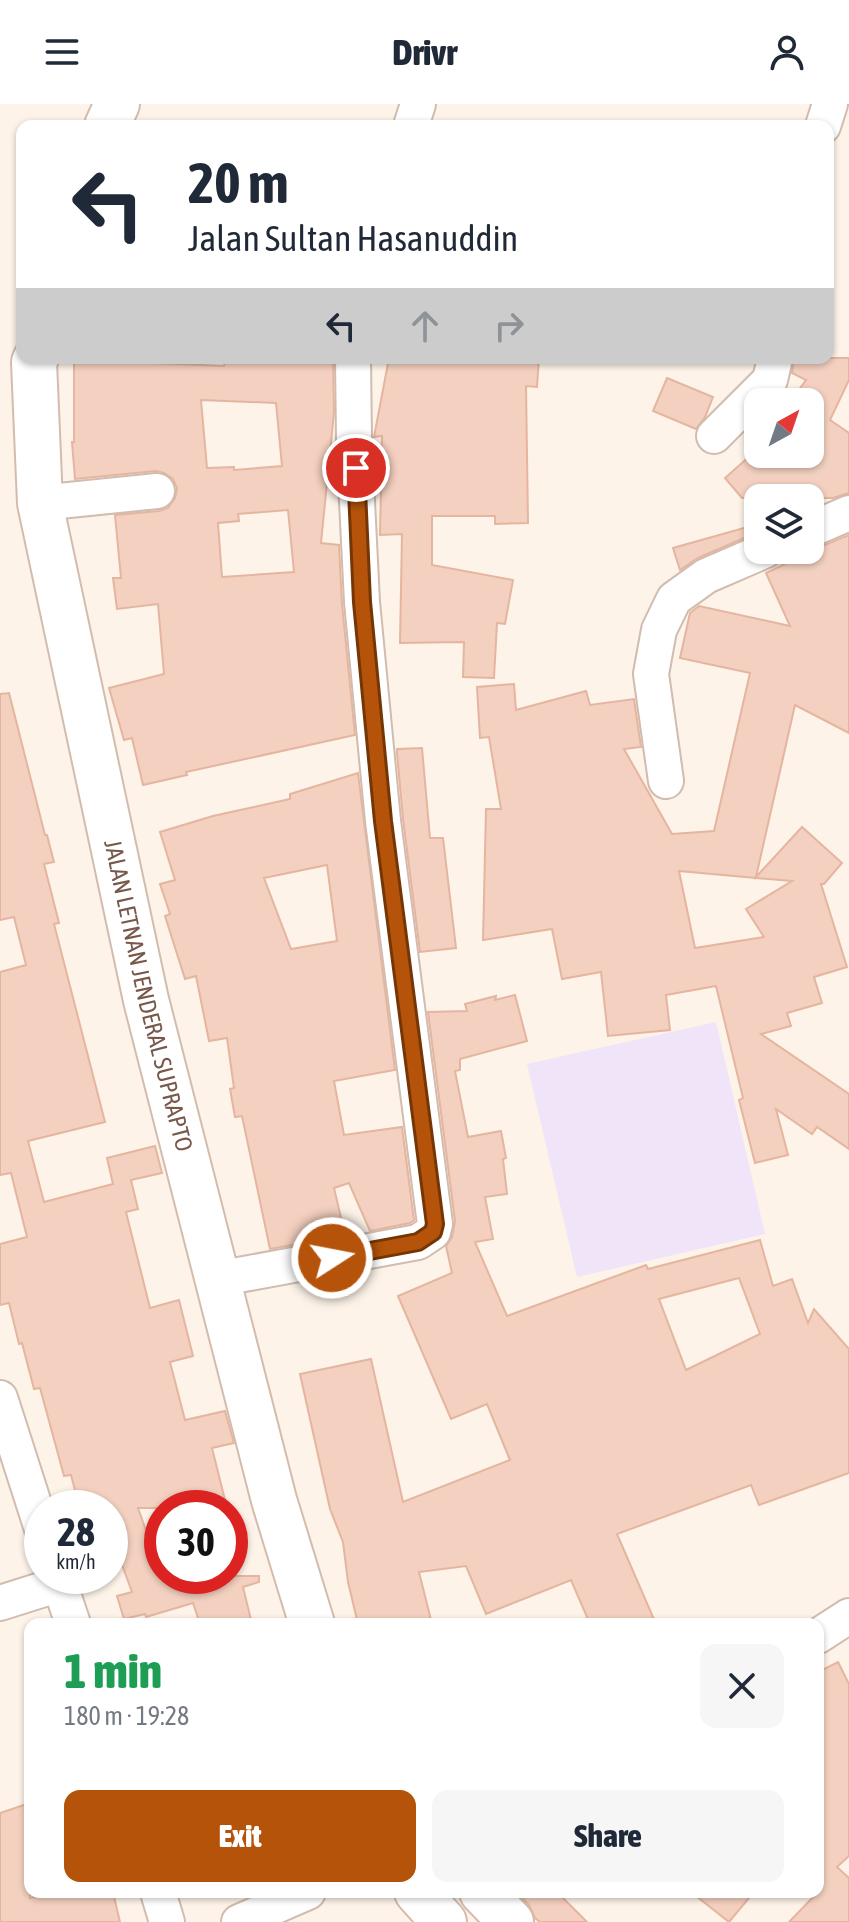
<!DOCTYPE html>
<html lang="en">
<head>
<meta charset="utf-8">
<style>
  :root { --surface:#fff; --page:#f6f6f7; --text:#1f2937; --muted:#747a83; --accent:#b45309 }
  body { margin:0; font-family:"Asap Condensed",sans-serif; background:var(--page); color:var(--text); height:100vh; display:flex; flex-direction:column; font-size:30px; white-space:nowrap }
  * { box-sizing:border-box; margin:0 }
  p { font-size:26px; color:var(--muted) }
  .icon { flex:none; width:44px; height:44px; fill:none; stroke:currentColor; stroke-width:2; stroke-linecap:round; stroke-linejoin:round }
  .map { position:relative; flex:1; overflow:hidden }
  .sheet { position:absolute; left:24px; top:1514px; width:800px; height:280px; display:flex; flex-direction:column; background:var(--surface); border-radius:16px; box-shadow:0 2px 6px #0004 }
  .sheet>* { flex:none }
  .guide { position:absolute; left:16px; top:16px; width:818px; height:244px; border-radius:16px; box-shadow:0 2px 6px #0004; background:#fff; color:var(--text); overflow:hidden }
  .needle { width:52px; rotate:40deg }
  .fabs { position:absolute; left:744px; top:284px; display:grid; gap:16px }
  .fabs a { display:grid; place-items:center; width:80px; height:80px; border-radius:16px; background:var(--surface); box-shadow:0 2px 6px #0004; font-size:40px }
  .speed { position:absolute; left:24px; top:1386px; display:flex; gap:16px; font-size:40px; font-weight:700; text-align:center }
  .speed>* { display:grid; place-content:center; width:104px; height:104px; border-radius:50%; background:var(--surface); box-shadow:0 2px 6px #0004; line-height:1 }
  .speed small { font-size:20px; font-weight:400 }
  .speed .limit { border:12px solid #d22; background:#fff; color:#111 }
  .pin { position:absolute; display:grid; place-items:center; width:68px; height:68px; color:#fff; margin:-34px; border:4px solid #fff; border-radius:50%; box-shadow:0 2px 8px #0007 }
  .me { position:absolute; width:88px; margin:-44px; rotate:79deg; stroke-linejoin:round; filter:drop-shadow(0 0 6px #0008) }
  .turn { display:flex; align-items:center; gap:28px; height:168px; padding:0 40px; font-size:36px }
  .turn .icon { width:104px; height:104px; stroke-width:2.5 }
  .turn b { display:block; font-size:56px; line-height:68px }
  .lanes { display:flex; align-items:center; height:76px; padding:0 40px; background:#0003; justify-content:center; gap:40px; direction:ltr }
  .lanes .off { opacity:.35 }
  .round { display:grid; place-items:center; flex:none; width:84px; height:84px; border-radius:16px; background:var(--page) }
  .head { display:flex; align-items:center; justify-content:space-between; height:136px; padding:0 40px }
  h1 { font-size:48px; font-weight:800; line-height:60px; color:#1e9e55 }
  .action { display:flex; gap:16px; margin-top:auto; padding:16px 40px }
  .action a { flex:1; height:92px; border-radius:16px; background:var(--accent); color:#fff; font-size:32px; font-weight:800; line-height:92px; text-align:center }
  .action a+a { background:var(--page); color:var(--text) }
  header { display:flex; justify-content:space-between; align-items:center; height:104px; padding:0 40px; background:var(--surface); font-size:36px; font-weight:800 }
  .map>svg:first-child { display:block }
  .education { fill:#f0e4f9 }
  .building { fill:#f3d0bf; stroke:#e5b59f; stroke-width:2; fill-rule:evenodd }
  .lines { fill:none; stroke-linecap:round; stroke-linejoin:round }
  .minor-casing { stroke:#d1bcaf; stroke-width:38 }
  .secondary-casing { stroke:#d4bcad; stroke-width:48 }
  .minor { stroke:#fff; stroke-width:34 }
  .secondary { stroke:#fff; stroke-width:44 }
  .route-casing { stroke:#753606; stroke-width:20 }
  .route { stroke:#b45309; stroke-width:14 }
  .labels { text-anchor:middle; stroke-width:6; stroke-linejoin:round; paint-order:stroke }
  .street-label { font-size:24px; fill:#77584b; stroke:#fff7ee }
</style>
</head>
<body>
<header><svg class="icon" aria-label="menu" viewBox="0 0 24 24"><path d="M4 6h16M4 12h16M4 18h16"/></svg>Drivr<svg class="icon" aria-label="person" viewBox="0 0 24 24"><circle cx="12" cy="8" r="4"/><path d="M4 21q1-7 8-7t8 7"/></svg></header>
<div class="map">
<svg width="849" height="1818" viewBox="0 0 849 1818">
  <rect width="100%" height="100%" fill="#fdf3e8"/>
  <path class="education" d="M 716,918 L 765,1130 L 577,1173 L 527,960 Z"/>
  <g class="building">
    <path d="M 225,254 L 333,254 L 334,308 L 321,439 L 339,441 L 342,500 L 355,631 L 186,668 L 187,671 L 143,681 L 132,634 L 124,636 L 109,584 L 164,570 L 158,500 L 117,505 L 113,474 L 121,474 L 115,411 L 159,407 L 168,404 L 175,394 L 177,384 L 173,375 L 164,369 L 156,367 L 75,375 L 72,338 L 74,338 L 74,259 L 155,259 L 224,262 ZM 201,296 L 276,299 L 282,362 L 234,366 L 234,363 L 207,364 ZM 288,406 L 294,468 L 222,473 L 218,419 L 239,417 L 238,410 Z"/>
    <path d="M 389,254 L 539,254 L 537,283 L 526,282 L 528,419 L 495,420 L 495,412 L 432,412 L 432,461 L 513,476 L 505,520 L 497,519 L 494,574 L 463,573 L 464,538 L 400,539 L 402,430 L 380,431 L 382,332 L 374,333 Z"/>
    <path d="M 794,254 L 849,254 L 849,276 L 830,316 L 849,329 L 849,389 L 833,394 L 742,394 L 725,374 L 752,350 L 810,350 L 810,298 L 790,298 L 806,276 L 792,269 Z"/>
    <path d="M 667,274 L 713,293 L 705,313 L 696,325 L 653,307 Z"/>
    <path d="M 758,420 L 758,428 L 698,454 L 680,466 L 673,444 Z"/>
    <path d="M 849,431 L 849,629 L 795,601 L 756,773 L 802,723 L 842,759 L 824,780 L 821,780 L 847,863 L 814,873 L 822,899 L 787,909 L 791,922 L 761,930 L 849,990 L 849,1045 L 817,1023 L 812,1030 L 776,1005 L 788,1051 L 755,1059 L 739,996 L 743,994 L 716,882 L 666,891 L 670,926 L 608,932 L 601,868 L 562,875 L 552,825 L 483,836 L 486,705 L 501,705 L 489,633 L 480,634 L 477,583 L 514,580 L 516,606 L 586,587 L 590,601 L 634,595 L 641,643 L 624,645 L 672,730 L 714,727 L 750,569 L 680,554 L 690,509 L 699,502 L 790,522 L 766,469 L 810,448 L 810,446 L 818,444 ZM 679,767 L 756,774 L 792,777 L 746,805 L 764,833 L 695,844 Z"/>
    <path d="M 9,589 L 45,731 L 47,731 L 54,758 L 44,760 L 59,819 L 54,820 L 105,1018 L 28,1037 L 44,1098 L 113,1080 L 107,1054 L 155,1042 L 162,1069 L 131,1076 L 138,1105 L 126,1108 L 150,1204 L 179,1196 L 193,1252 L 170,1258 L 185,1316 L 225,1307 L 234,1339 L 212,1344 L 227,1404 L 138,1404 L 162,1472 L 259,1472 L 259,1478 L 243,1483 L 252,1520 L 200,1520 L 193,1499 L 146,1513 L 145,1510 L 124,1515 L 117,1492 L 132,1488 L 110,1428 L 110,1404 L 84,1404 L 80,1389 L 76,1390 L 71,1371 L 64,1372 L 40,1284 L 34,1285 L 22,1239 L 19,1240 L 9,1199 L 0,1201 L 0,1140 L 27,1133 L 11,1069 L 0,1071 L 0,868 L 26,861 L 14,813 L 0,816 L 0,590 Z"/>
    <path d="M 422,644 L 430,734 L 443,734 L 456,844 L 420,848 L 403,715 L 397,649 L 397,645 Z"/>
    <path d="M 358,669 L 395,966 L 334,977 L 344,1031 L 402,1023 L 414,1116 L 410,1119 L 370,1127 L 349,1079 L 334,1084 L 345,1131 L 270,1145 L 242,1012 L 235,1013 L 230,985 L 234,984 L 227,934 L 209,937 L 196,872 L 185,875 L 165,812 L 170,810 L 160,780 L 175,776 L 160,728 L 213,712 L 290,695 L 290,690 ZM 327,761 L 337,837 L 291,845 L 264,774 Z"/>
    <path d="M 515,891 L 527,937 L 460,955 L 460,966 L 455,967 L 468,1033 L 501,1027 L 506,1054 L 503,1055 L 507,1090 L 485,1093 L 493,1135 L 475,1138 L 507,1212 L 646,1161 L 648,1165 L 760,1136 L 773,1182 L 792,1175 L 808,1219 L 814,1205 L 849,1245 L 849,1369 L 759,1401 L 751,1381 L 617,1430 L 656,1520 L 590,1520 L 571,1476 L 486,1510 L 466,1462 L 419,1468 L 432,1520 L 358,1520 L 348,1478 L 343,1438 L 330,1405 L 300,1270 L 371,1255 L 403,1398 L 510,1356 L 487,1300 L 451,1315 L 398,1192 L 452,1169 L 446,1142 L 452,1133 L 455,1117 L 428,908 L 467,907 L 465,900 L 496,892 L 495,896 ZM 739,1174 L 760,1230 L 686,1266 L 659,1195 Z"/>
    <path d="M 838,1558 L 849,1580 L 849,1752 L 837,1763 L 849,1774 L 849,1818 L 789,1818 L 818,1788 L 818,1568 Z"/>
    <path d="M 30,1699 L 30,1794 L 56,1788 L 113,1788 L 120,1818 L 0,1818 L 0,1709 Z"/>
    <path d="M 517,1788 L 557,1788 L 587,1818 L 540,1818 L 535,1814 L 529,1801 Z"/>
    <path d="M 691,1788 L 754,1788 L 729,1818 Z"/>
  </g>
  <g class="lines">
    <g class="minor-casing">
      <g id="minor">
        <path d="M 411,22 L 418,0"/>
        <path d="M 823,22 L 830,0"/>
        <path d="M 714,332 L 770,276 L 775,254"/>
        <path d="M 40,399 L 157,387"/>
        <path d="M 810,426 L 849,409"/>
        <path d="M 666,677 L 651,570 L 659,526 L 674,495 L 706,472 L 766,446"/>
        <path d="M 217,1175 L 418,1138 L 433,1128 L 435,1120 L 383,717 L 362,498 L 354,337 L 353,254"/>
        <path d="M 0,1294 L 42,1425"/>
        <path d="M 57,1472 L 73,1520"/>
        <path d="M 0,1499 L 60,1480"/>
        <path d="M 818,1532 L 849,1512"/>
        <path d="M 158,1788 L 167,1818"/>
        <path d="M 239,1818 L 308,1788"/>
      </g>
    </g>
    <g class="secondary-casing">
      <g id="secondary">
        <path d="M 107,22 L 117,0"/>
        <path id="s1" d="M 36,254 L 34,258 L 40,399 L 146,896 L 274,1396 L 312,1520"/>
        <path d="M 417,1788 L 444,1818"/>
        <path d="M 482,1788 L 511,1818"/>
      </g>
    </g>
    <use href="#minor" class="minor"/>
    <use href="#secondary" class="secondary"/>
  </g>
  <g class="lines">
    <g class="route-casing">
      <path id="route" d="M 332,1154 L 418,1138 L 433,1128 L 435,1120 L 383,717 L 362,498 L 356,364"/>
    </g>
    <use href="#route" class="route"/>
  </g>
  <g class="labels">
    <g class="street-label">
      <text dy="8" stroke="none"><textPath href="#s1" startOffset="650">JALAN LETNAN JENDERAL SUPRAPTO</textPath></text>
    </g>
  </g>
</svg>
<div class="fabs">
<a><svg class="needle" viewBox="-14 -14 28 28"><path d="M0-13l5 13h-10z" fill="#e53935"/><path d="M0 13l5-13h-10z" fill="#747a83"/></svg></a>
<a><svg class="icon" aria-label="layers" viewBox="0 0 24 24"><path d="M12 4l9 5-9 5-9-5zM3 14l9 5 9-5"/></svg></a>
</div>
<div class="speed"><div>28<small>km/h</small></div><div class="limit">30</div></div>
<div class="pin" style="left:356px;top:364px;background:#d93025"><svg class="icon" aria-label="arrive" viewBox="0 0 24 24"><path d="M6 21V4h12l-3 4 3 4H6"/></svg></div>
<svg class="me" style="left:332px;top:1154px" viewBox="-20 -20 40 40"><circle r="17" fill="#b45309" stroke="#fff" stroke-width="3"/><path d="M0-11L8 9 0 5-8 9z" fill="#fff"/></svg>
<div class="guide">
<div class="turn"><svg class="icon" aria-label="left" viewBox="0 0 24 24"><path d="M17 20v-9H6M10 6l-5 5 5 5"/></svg><div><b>20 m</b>Jalan Sultan Hasanuddin</div></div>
<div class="lanes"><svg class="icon" aria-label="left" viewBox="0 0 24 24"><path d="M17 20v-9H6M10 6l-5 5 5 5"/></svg><svg class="icon off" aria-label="ahead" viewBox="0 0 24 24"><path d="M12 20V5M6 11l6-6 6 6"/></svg><svg class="icon off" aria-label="right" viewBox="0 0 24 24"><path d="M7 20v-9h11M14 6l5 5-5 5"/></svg></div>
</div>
<section class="sheet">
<div class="head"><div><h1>1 min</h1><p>180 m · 19:28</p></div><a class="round"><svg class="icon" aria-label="close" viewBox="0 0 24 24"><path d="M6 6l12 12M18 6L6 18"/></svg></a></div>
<div class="action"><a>Exit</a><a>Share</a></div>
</section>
</div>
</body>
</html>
